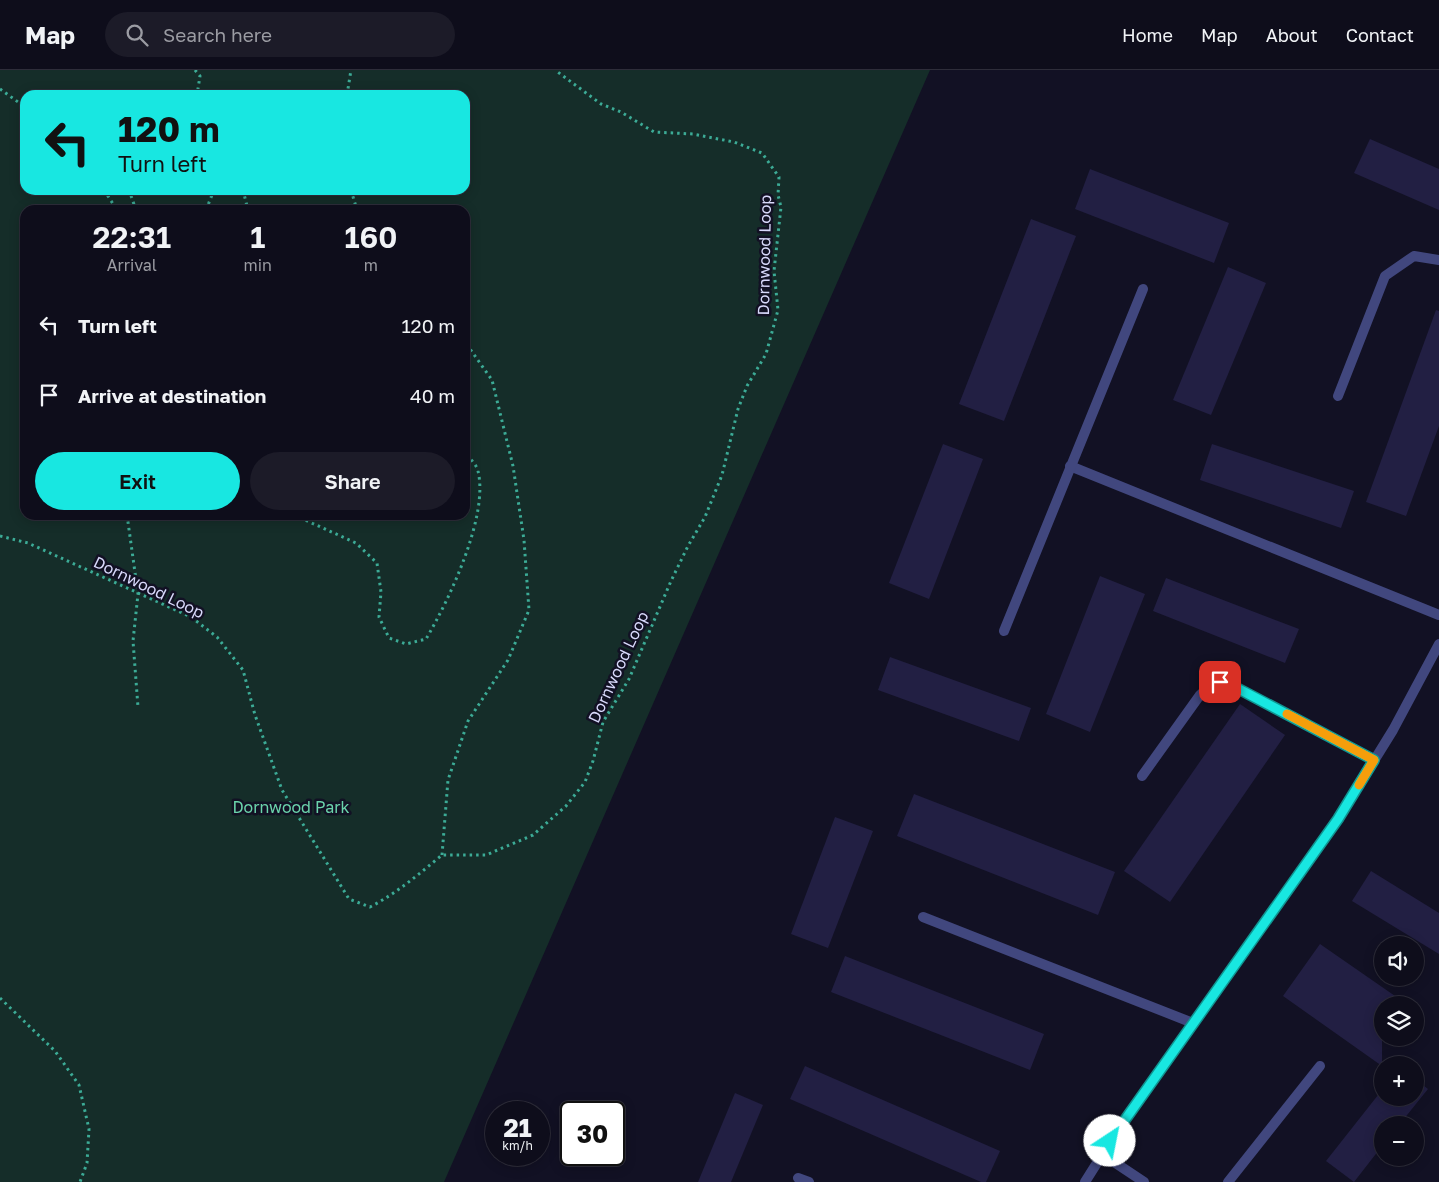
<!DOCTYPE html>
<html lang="en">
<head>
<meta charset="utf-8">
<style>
  :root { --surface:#0e0d1b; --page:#1c1b28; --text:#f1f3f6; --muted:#9b9ca3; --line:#2e2d3a; --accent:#18e7e1 }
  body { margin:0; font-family:"Golos Text",sans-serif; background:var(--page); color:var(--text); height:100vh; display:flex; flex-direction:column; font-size:19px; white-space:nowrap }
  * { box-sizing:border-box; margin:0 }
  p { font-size:16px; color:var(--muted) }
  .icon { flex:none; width:28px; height:28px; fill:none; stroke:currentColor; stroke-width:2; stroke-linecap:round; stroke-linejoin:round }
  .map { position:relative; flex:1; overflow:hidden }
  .side { position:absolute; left:20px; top:135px; width:450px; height:315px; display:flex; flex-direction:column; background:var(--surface); border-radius:15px; box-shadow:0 2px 12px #0003,0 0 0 1px var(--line) }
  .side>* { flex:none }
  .banner { position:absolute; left:20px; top:20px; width:450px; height:105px; border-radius:15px; box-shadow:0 2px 12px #0003,0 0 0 1px var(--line); background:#18e7e1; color:#111; overflow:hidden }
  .tools { position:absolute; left:1374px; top:866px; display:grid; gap:10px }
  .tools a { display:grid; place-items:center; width:50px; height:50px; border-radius:50%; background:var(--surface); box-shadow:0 2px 12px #0003,0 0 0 1px var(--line); font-size:25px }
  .speed { position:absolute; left:485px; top:1031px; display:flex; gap:10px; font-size:25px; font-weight:700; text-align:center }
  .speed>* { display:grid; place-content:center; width:65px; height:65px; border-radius:50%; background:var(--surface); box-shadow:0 2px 12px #0003,0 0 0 1px var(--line); line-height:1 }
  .speed small { font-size:12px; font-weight:400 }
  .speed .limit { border:2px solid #111; border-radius:8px; background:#fff; color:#111 }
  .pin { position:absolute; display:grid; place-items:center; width:42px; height:42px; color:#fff; margin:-21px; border-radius:10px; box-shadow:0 2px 8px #0006 }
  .me { position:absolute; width:55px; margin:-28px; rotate:34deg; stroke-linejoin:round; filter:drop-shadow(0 0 4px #0008) }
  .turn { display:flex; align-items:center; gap:18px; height:105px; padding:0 15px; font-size:22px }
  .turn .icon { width:65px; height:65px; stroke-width:2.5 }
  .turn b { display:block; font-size:35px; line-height:42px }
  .eta { display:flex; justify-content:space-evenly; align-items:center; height:85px; text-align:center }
  .eta b { font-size:30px; font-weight:600; line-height:35px }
  .button { display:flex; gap:10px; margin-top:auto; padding:10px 15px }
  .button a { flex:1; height:58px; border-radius:30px; background:var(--accent); color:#111; font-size:20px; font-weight:600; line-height:58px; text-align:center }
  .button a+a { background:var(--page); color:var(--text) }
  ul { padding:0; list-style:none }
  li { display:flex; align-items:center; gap:15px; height:70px; padding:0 15px }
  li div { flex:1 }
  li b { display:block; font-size:19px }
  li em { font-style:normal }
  header { display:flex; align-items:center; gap:30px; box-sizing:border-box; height:70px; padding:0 25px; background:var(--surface); border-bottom:1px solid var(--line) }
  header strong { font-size:24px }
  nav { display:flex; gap:28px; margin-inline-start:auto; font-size:18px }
  .search { width:350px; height:45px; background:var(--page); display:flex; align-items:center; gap:12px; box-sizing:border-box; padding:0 18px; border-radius:28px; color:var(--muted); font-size:19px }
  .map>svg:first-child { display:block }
  .green { fill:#152d29; fill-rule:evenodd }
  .building { fill:#221f43 }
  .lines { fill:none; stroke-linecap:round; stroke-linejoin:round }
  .path { stroke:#3cab96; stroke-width:3; stroke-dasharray:2.5 4; stroke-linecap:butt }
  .lane { stroke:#41477e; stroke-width:10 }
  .street { stroke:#41477e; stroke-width:10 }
  .route-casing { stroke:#109692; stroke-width:12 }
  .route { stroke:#18e7e1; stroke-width:9 }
  .slow { stroke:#f59e0b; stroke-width:9 }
  .labels { text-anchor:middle; stroke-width:5; stroke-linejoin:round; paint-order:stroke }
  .street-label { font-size:16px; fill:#d8d9fb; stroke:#121124 }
  .park-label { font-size:16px; fill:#6bd4ac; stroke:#121124 }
</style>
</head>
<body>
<header>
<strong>Map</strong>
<div class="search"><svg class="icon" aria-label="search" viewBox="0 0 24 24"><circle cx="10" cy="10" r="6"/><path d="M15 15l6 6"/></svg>Search here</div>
<nav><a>Home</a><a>Map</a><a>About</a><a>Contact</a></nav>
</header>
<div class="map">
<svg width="1439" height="1112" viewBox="0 0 1439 1112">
  <rect width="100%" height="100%" fill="#121124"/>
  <path class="green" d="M 0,0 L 930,0 L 444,1112 L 0,1112 ZM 25,25 L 465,25 L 465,120 L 25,120 ZM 25,140 L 465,140 L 465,445 L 25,445 Z"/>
  <g class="building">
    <path d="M 1370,69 L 1439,99 L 1439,140 L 1354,103 Z"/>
    <path d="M 1090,99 L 1229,153 L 1214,193 L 1075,139 Z"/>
    <path d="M 1031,149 L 1076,166 L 1004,351 L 959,334 Z"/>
    <path d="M 1228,197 L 1266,213 L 1211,345 L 1173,330 Z"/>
    <path d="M 1436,240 L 1439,241 L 1439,356 L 1406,446 L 1366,432 Z"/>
    <path d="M 943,374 L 983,389 L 929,529 L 889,513 Z"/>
    <path d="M 1212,374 L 1354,421 L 1341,458 L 1200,410 Z"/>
    <path d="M 1100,506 L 1145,524 L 1090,662 L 1046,644 Z"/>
    <path d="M 1166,508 L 1299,559 L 1285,593 L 1153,541 Z"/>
    <path d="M 890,587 L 1031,638 L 1019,671 L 878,620 Z"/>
    <path d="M 1240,634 L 1285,665 L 1170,832 L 1124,801 Z"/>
    <path d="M 914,724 L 1115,802 L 1098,845 L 897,766 Z"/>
    <path d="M 835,747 L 873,761 L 828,878 L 791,864 Z"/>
    <path d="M 1371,801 L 1439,843 L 1439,884 L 1352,831 Z"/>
    <path d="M 1320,874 L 1408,935 L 1382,935 L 1382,996 L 1283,926 Z"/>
    <path d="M 845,886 L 1044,964 L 1030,1000 L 831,922 Z"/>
    <path d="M 805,996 L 1000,1081 L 986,1112 L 981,1112 L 790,1029 Z"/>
    <path d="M 1415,1009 L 1428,1019 L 1399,1055 L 1382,1055 L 1382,1076 L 1354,1112 L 1326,1091 L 1382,1020 L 1382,1028 L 1415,1028 Z"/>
    <path d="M 735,1023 L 763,1035 L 731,1112 L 698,1112 Z"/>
  </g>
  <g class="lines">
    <g class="path">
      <path d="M 195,0 L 200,6 L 197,25"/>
      <path d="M 0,19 L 25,37"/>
      <path d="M 347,25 L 351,0"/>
      <path d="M 104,120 L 117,140"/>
      <path d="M 132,120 L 130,123 L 136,140"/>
      <path d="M 243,120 L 248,140"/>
      <path d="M 351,120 L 357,140"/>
      <path d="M 206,140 L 214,120"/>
      <path d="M 127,445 L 138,524 L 133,571 L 138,637"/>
      <path d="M 294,445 L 356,473 L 377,493 L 381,522 L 379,547 L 389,568 L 406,574 L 426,569 C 449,530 489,446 478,401 C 477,395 469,388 465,382"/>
      <path d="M 0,466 L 28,473 L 191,547 L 217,567 L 243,600 L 255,645 L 282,720 L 349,829 L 370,837 C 397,823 419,804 442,785 L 486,785 L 533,765 L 566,736 L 585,712 L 593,691 L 603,652 L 629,609 L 671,511 L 688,476 L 705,447 L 722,405 L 738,339 L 747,316 L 766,284 L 778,240 L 774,201 L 781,137 L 778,125 L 779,107 L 762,83 L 734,72 L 693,64 L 654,62 L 621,42 L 601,34 L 555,0"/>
      <path d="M 442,785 L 448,710 L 468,651 L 508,590 L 529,540 L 524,470 L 513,396 L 492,310 L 465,272"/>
      <path d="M 0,928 L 55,981 L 79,1015 L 89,1059 L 87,1093 L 80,1112"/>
    </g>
    <g class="lane">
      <path d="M 1338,326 L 1385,206 L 1414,186 L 1439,190"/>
      <path d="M 1070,396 L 1439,545"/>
      <path d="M 1004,561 L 1143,219"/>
      <path d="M 1142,706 L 1200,625 C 1212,613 1219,612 1235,617 L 1374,690"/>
      <path d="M 923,847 L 1193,953"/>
      <path d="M 798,1108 L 809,1112"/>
      <path d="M 1228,1112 L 1320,996"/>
    </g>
    <g class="street">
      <path d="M 1102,1084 L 1144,1112"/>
      <path d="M 1085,1112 L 1119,1058 L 1338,749 L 1393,660 L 1439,574"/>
    </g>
  </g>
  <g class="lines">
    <g class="route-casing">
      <path id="route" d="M 1110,1071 L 1338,749 L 1374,690 L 1235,617 L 1220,612"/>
    </g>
    <use href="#route" class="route"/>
    <path class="slow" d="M 1287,644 L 1374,690 L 1359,715"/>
  </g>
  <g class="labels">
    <g class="street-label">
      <text transform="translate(764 185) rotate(-89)" y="6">Dornwood Loop</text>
      <text transform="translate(149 517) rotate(26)" y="6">Dornwood Loop</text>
      <text transform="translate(618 597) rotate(-65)" y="6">Dornwood Loop</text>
    </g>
    <g class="park-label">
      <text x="291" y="743">Dornwood Park</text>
    </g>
  </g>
</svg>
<div class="tools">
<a><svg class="icon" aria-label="sound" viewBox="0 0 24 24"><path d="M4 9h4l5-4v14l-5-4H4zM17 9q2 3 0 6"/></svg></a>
<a><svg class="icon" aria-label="layers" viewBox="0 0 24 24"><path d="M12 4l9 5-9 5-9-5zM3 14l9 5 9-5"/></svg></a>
<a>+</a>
<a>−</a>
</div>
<div class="speed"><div>21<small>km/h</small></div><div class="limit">30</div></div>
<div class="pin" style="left:1220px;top:612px;background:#d93025"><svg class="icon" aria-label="arrive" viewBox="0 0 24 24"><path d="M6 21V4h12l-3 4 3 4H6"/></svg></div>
<svg class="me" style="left:1110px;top:1071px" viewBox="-20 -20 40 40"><circle r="19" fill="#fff"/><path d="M0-13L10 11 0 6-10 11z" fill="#18e7e1"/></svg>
<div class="banner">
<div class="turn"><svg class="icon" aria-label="left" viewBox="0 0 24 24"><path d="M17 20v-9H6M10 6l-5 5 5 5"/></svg><div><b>120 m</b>Turn left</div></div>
</div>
<section class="side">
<div class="eta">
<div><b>22:31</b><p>Arrival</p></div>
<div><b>1</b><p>min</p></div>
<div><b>160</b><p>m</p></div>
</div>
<ul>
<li><svg class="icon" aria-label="left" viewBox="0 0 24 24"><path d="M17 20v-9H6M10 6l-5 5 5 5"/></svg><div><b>Turn left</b></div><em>120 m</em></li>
<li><svg class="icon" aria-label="arrive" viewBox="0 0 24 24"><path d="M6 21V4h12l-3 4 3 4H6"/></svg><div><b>Arrive at destination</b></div><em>40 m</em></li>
</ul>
<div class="button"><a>Exit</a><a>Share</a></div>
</section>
</div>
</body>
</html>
